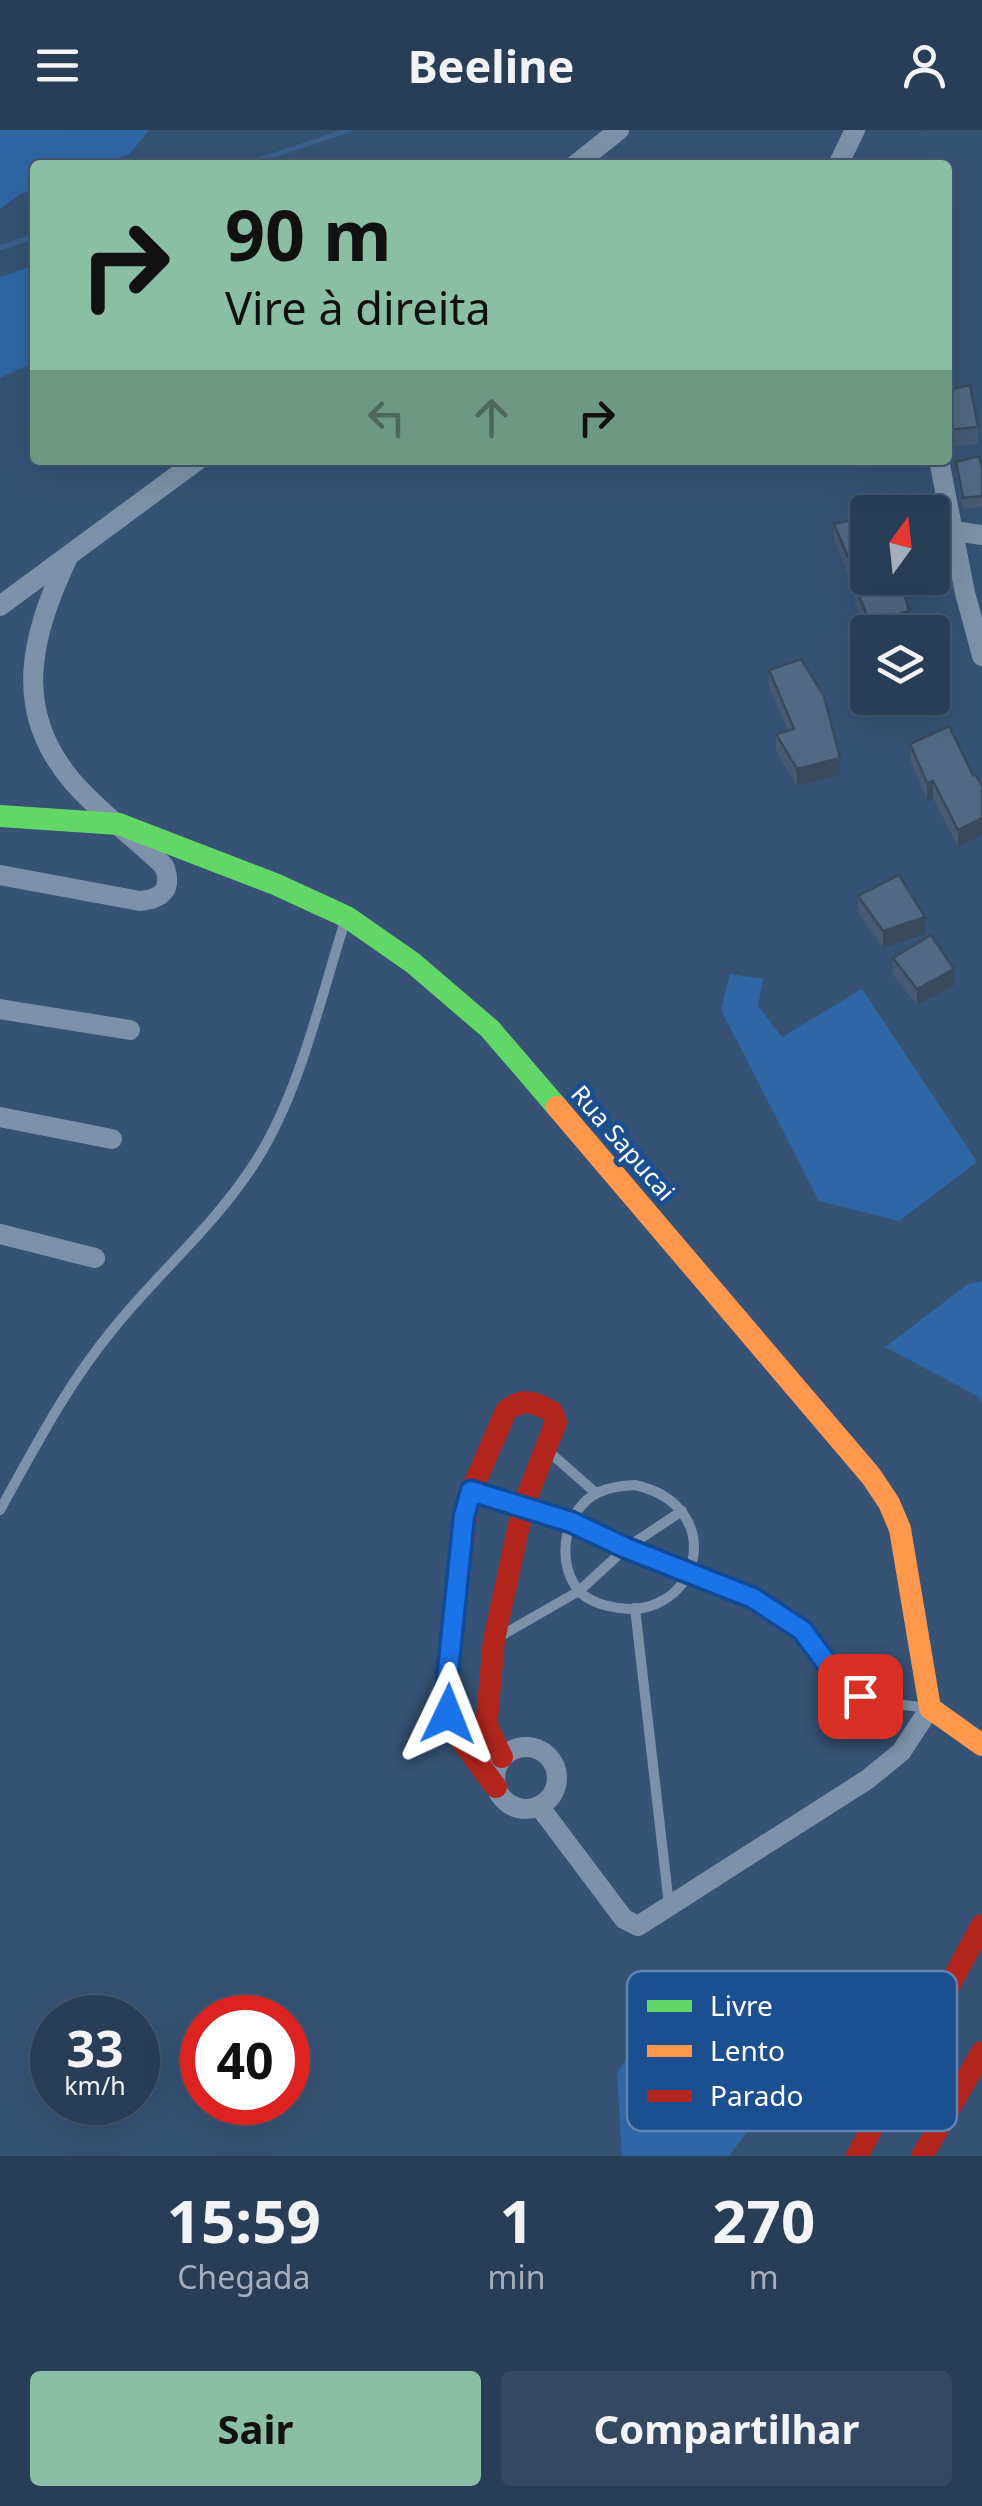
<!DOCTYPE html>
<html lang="pt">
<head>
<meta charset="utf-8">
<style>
  :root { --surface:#283e57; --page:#344961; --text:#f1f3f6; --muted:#a5aeba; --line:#44576d; --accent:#8abfa5 }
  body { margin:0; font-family:"Noto Sans",sans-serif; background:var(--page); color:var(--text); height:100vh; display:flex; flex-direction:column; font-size:38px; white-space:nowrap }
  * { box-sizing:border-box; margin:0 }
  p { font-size:32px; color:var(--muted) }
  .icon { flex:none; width:55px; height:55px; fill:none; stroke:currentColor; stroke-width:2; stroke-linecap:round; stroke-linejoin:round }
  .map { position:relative; height:2026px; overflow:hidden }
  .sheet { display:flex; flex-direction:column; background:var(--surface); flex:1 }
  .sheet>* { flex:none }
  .banner { position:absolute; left:30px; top:30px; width:922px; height:305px; border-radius:10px; box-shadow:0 10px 40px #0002,0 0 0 2px var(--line); background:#8abfa5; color:#111; overflow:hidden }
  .needle { width:65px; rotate:15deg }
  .controls { position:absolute; left:850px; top:365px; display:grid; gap:20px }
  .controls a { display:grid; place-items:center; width:100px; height:100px; border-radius:10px; background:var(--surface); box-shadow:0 10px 40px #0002,0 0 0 2px var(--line); font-size:50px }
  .speed { position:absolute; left:30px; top:1865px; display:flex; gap:20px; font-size:50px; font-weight:700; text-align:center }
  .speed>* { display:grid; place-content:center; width:130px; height:130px; border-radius:50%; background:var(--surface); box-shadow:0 10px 40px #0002,0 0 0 2px var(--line); line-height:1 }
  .speed small { font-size:25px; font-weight:400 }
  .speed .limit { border:15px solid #d22; background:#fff; color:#111 }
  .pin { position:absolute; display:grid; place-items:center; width:85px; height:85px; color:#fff; margin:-42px; border-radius:20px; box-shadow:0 5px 15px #0006 }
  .me { position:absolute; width:110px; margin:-55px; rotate:2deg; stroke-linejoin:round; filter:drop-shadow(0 0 8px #0008) }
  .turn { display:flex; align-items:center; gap:35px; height:210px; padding:0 30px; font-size:45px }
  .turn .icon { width:130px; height:130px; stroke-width:2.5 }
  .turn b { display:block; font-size:70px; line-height:85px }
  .lanes { display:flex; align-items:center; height:95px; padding:0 30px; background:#0003; justify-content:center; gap:50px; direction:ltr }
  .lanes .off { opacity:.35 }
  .eta { display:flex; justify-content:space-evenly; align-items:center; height:170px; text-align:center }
  .eta b { font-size:60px; font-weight:700; line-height:70px }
  .button { display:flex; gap:20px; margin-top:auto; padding:20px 30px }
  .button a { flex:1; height:115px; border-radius:10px; background:var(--accent); color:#111; font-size:40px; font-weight:700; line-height:115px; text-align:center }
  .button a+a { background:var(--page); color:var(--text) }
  header { display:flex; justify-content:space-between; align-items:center; height:130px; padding:0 30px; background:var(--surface); font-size:45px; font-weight:700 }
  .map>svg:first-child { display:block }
  .green { fill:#2f66a5 }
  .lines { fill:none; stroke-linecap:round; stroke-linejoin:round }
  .stream { stroke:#3b618d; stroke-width:5 }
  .lane { stroke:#7d92a8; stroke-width:10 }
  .street { stroke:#7d92a8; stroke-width:20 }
  .fast { stroke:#63d668; stroke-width:22 }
  .slow { stroke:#ff974d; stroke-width:22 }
  .jam { stroke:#b3261e; stroke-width:22 }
  .wall { fill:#475a72 }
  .shaded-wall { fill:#394a5c }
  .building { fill:#526984; stroke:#394a5c; stroke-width:2.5 }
  .route-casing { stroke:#114b97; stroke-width:25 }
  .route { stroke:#1a73e8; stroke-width:18 }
  .labels { text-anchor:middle; stroke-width:10; stroke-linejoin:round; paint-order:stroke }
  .street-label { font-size:25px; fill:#fff; stroke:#1b4f8f }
  .key { fill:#1b4f8f; stroke:#5f84b1; stroke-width:2.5 }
  .key-label { font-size:28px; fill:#fff }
</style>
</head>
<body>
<header><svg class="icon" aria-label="menu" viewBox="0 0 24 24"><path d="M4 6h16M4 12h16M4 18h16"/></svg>Beeline<svg class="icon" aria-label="person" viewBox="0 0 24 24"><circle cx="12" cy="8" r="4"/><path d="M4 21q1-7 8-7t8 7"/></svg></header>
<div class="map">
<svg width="982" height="2026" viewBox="0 0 982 2026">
  <rect width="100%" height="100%" fill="#365274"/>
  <g class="green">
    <path d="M 0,0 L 149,0 L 130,24 L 100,35 L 35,35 L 35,59 L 20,64 L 0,79 Z"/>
    <path d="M 35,135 L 35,232 L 0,248 L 0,147 Z"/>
    <path d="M 730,844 L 763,849 L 758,876 L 782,907 L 862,859 L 977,1032 L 899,1091 L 819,1071 L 721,880 Z"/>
    <path d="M 982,1151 L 982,1274 L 979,1267 L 885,1217 L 968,1154 Z"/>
    <path d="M 849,1891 L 846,1940 L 819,1981 L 753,1994 L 729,2026 L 622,2026 L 617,1944 L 646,1895 Z"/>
  </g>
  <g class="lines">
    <g class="stream">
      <path d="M 245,35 L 349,0"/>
      <path d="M 0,118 L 35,106"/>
    </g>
    <g class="lane">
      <path d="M 548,1321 L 596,1363"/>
      <path d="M 635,1355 C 733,1377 698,1499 608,1476 C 596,1473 583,1468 576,1457 C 556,1428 565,1380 597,1363 C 609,1357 622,1356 635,1355 Z"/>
      <path d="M 472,1362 L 571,1392 L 626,1418 L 753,1468 L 802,1500 L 837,1547 L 860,1566 L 877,1572 L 929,1578"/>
      <path d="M 0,1380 C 35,1317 67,1255 113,1199 C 159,1142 217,1093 256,1031 C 300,962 321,866 346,788"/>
      <path d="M 635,1478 L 669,1775"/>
      <path d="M 499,1507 L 579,1461 L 626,1418 L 682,1381"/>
    </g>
    <g class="street">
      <path d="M 575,35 L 619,0"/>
      <path d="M 838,35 L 855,0"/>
      <path d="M 939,330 L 965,463 L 982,526"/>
      <path d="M 954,401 L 982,405"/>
      <path d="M 0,476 L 198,330"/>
      <path d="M 0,745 L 140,771 C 162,769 173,759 164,736 C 135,708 99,682 73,652 C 11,580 31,506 68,427"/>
      <path d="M 0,879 L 130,900"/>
      <path d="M 0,987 L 112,1009"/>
      <path d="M 0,1104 L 95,1128"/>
      <circle cx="526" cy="1648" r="31"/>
      <path d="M 539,1676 L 624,1789 L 638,1796 L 868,1649 L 901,1622 L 930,1578"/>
    </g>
    <path class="fast" d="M 0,686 L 119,694 L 275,754 L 347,787 L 413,833 L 490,899 L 557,977"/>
    <path class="slow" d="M 557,977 L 871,1346 L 889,1373 L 900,1399 L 930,1578 L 982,1615"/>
    <g class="jam">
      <path d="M 496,1657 L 450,1595 L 445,1570 L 468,1369 L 506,1281 C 522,1267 535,1272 552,1282 L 556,1292 L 523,1377 L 494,1510 L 487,1589 L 488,1599 L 502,1627"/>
      <path d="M 857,2026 L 982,1795"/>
      <path d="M 922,2026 L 982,1922"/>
    </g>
  </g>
  <g class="wall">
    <path d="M 948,260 L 978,297 L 978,314 L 948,317 Z"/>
    <path d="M 956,332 L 982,338 L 982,377 L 963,379 L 956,343 Z"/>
    <path d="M 834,394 L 909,498 L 894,502 L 868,502 L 868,504 L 855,473 L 855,462 L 834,410 Z"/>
    <path d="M 769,540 L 840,645 L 797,656 L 776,621 L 776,604 L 788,601 L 769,557 Z"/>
    <path d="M 910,614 L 973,645 L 958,717 L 933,668 L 927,670 L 910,630 Z"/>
    <path d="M 858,766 L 925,804 L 883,818 L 858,782 Z"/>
    <path d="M 893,828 L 954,856 L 917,875 L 893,845 Z"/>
  </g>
  <g class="shaded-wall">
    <path d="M 909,481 L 909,498 L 894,502 L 870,502 L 870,493 Z"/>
    <path d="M 840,628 L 840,645 L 797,656 L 797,639 Z"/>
    <path d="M 933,651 L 933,668 L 927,670 L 927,653 Z"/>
    <path d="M 982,688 L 982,705 L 958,717 L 958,700 Z"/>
    <path d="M 925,787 L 925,804 L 883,818 L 883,801 Z"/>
    <path d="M 954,839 L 954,856 L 917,875 L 917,859 Z"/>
  </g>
  <g class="building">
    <path d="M 970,255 L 978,297 L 948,300 L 948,260 Z"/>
    <path d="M 979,326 L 982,338 L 982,366 L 963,368 L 956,332 Z"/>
    <path d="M 868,386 L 868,448 L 900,448 L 909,481 L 870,493 L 855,456 L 860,455 L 834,394 Z"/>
    <path d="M 801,529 L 824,566 L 840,628 L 797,639 L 776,604 L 794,599 L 769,540 Z"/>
    <path d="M 949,596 L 973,645 L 975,644 L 982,656 L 982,688 L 958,700 L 933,651 L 927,653 L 910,614 Z"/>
    <path d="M 899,745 L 925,787 L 883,801 L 858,766 Z"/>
    <path d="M 931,805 L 954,839 L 917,859 L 893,828 Z"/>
  </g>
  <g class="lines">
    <g class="route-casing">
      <path id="route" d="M 448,1584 L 445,1570 L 464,1386 L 471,1361 L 571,1392 L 626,1418 L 753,1468 L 802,1500 L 837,1547 L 860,1566"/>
    </g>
    <use href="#route" class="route"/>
  </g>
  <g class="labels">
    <g class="street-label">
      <text transform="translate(623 1013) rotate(49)" y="9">Rua Sapucai</text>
    </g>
  </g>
  <rect x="627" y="1841" width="330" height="160" rx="15" class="key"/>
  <rect x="647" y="1870" width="45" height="12" fill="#63d668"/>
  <rect x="647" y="1915" width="45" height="12" fill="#ff974d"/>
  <rect x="647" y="1960" width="45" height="12" fill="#b3261e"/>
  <g class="key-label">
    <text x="710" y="1886">Livre</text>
    <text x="710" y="1931">Lento</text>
    <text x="710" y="1976">Parado</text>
  </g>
</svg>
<div class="controls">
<a><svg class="needle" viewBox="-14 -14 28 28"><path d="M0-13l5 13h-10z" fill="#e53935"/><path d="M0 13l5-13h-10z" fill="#a5aeba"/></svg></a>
<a><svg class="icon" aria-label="layers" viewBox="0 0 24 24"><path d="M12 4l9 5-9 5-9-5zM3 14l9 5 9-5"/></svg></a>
</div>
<div class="speed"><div>33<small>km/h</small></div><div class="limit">40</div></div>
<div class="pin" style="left:860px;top:1566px;background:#d93025"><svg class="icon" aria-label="arrive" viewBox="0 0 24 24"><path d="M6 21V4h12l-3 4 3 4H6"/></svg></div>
<svg class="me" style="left:448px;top:1584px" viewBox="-20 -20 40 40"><path d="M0-17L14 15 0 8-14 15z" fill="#1a73e8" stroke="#fff" stroke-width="4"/></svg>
<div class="banner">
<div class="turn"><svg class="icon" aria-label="right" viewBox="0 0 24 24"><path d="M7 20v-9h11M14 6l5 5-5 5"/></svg><div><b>90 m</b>Vire à direita</div></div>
<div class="lanes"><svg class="icon off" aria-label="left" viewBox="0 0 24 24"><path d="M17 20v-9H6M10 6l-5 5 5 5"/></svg><svg class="icon off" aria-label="ahead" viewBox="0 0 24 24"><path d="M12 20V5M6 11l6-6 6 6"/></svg><svg class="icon" aria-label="right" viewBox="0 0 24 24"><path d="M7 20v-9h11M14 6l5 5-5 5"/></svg></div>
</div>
</div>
<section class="sheet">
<div class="eta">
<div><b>15:59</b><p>Chegada</p></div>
<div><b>1</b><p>min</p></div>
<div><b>270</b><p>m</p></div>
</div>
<div class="button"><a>Sair</a><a>Compartilhar</a></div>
</section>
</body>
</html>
